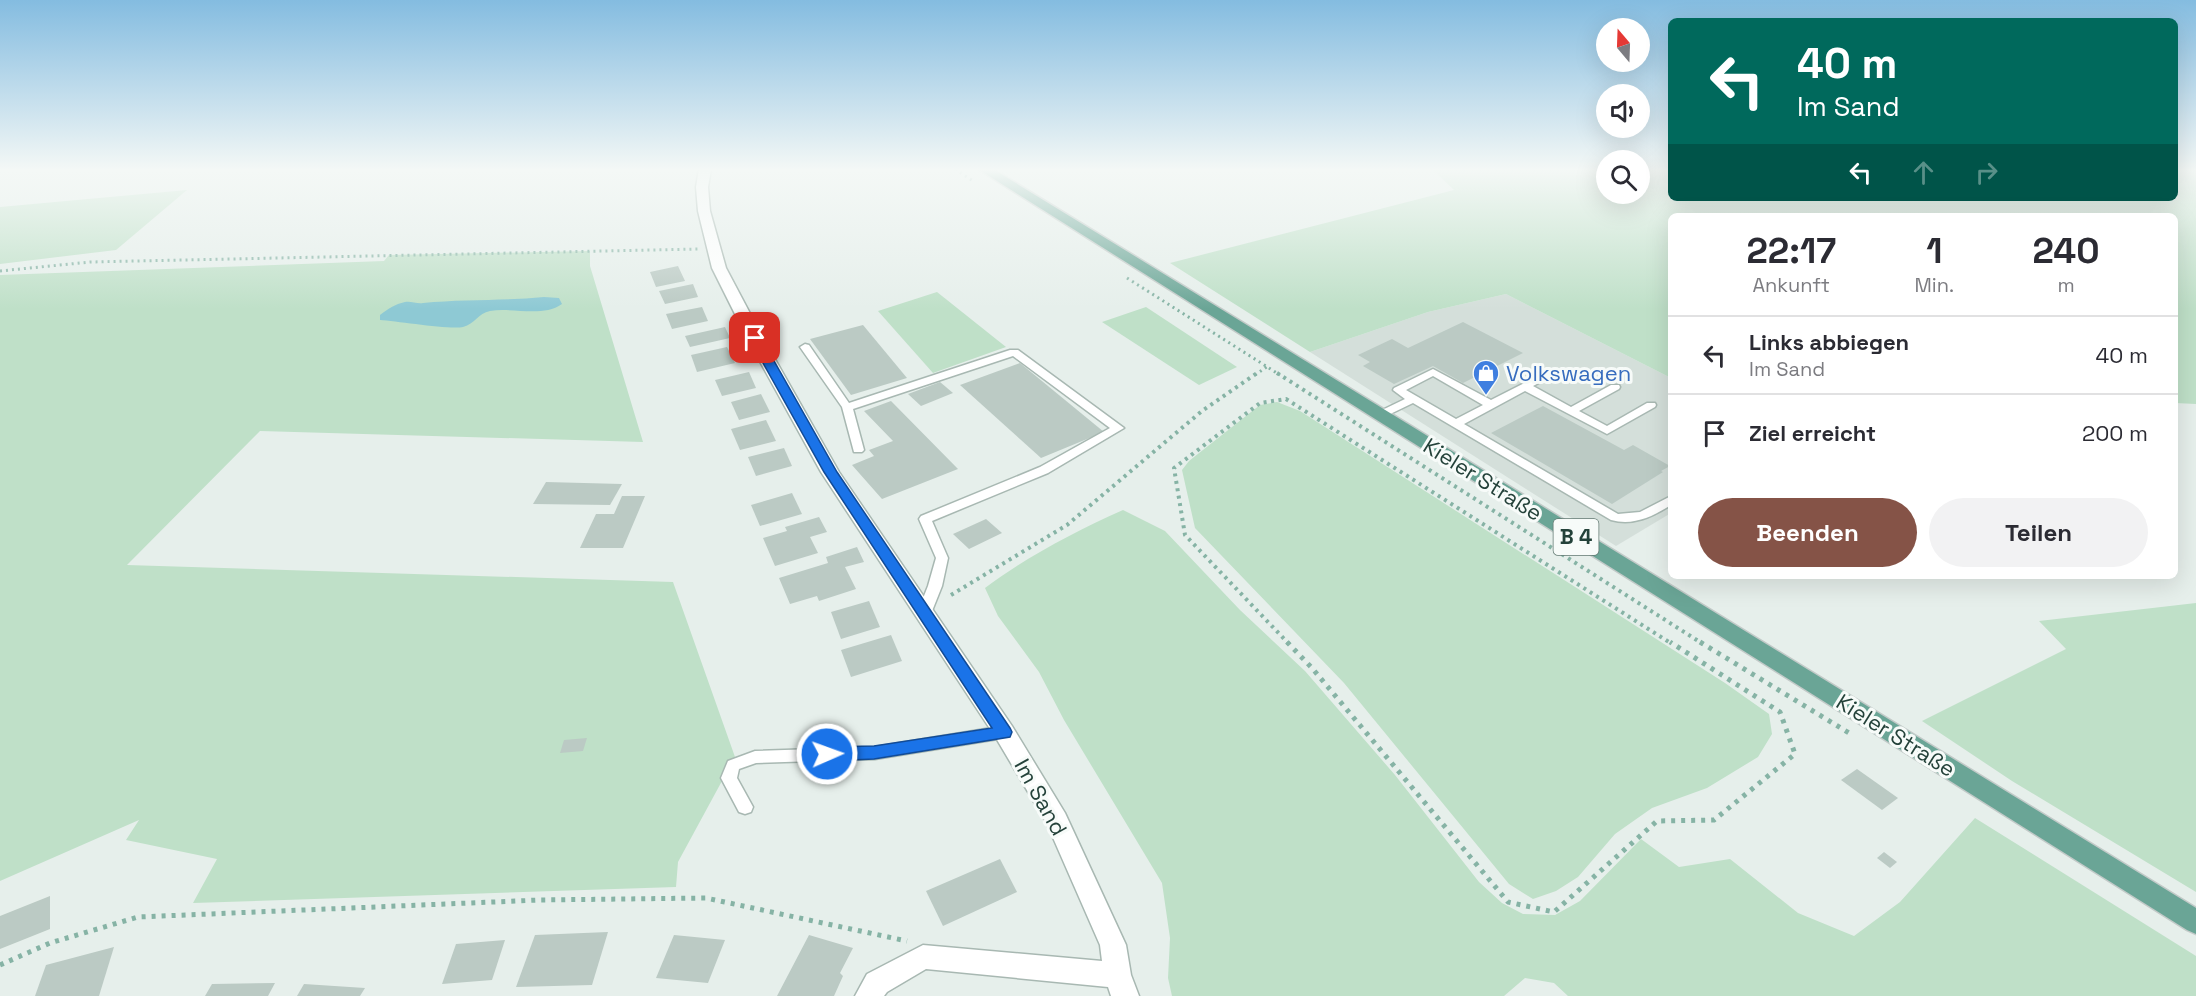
<!DOCTYPE html>
<html lang="de">
<head>
<meta charset="utf-8">
<style>
  :root { --surface:#fff; --page:#f2f2f3; --text:#2b2b33; --muted:#7c7c81; --line:#e1e1e2; --accent:#855347 }
  body { margin:0; font-family:"Space Grotesk",sans-serif; background:var(--page); color:var(--text); height:100vh; display:flex; flex-direction:column; font-size:22px; white-space:nowrap }
  * { box-sizing:border-box; margin:0 }
  p { font-size:20px; color:var(--muted) }
  .icon { flex:none; width:33px; height:33px; fill:none; stroke:currentColor; stroke-width:2; stroke-linecap:round; stroke-linejoin:round }
  .map { position:relative; flex:1; overflow:hidden }
  .sheet { position:absolute; left:1668px; top:213px; width:510px; height:366px; display:flex; flex-direction:column; background:var(--surface); border-radius:9px; box-shadow:0 6px 24px #0002 }
  .sheet>* { flex:none }
  .guide { position:absolute; left:1668px; top:18px; width:510px; height:183px; border-radius:9px; box-shadow:0 6px 24px #0002; background:#00695c; color:#fff; overflow:hidden }
  .needle { width:39px; rotate:341deg }
  .fabs { position:absolute; left:1596px; top:18px; display:grid; gap:12px }
  .fabs a { display:grid; place-items:center; width:54px; height:54px; border-radius:50%; background:var(--surface); box-shadow:0 6px 24px #0002; font-size:30px }
  .pin { position:absolute; display:grid; place-items:center; width:51px; height:51px; color:#fff; margin:-26px; border-radius:12px; box-shadow:0 3px 9px #0006 }
  .me { position:absolute; width:66px; margin:-33px; rotate:88deg; stroke-linejoin:round; filter:drop-shadow(0 0 4px #0008) }
  .turn { display:flex; align-items:center; gap:21px; height:126px; padding:0 30px; font-size:27px }
  .turn .icon { width:78px; height:78px; stroke-width:2.5 }
  .turn b { display:block; font-size:42px; line-height:51px }
  .lanes { display:flex; align-items:center; height:57px; padding:0 30px; background:#0003; justify-content:center; gap:30px; direction:ltr }
  .lanes .off { opacity:.35 }
  .eta { display:flex; justify-content:space-evenly; align-items:center; height:102px; text-align:center }
  .eta b { font-size:36px; font-weight:800; line-height:42px }
  .cta { display:flex; gap:12px; margin-top:auto; padding:12px 30px }
  .cta a { flex:1; height:69px; border-radius:36px; background:var(--accent); color:#fff; font-size:24px; font-weight:800; line-height:69px; text-align:center }
  .cta a+a { background:var(--page); color:var(--text) }
  ul { padding:0; list-style:none }
  li { display:flex; align-items:center; gap:18px; height:78px; padding:0 30px; border-top:2px solid var(--line) }
  li div { flex:1 }
  li b { display:block; font-size:22px }
  li em { font-style:normal }
  .map>svg:first-child { display:block }
  .built { fill:#d4dfda }
  .green { fill:#bfe0c8 }
  .water { fill:#8ec9d4 }
  .building { fill:#bbcac4 }
  .lines { fill:none; stroke-linecap:round; stroke-linejoin:round }
  .service-casing { stroke:#a8b8b2; stroke-width:3 }
  .minor-casing { stroke:#a8b8b2; stroke-width:3 }
  .primary-casing { stroke:#c2cac8; stroke-width:3 }
  .path-far2 { stroke:#86b3a5; stroke-width:3; stroke-dasharray:2 4; stroke-linecap:butt }
  .path-far1 { stroke:#86b3a5; stroke-width:4; stroke-dasharray:3 4.5; stroke-linecap:butt }
  .path { stroke:#86b3a5; stroke-width:5; stroke-dasharray:4 6; stroke-linecap:butt }
  .service { fill:#fff; fill-rule:evenodd }
  .minor { fill:#fff; fill-rule:evenodd }
  .primary { fill:#6aa596; fill-rule:evenodd }
  .route { fill:#1a73e8; stroke:#114b97; stroke-width:1.5 }
  .labels { text-anchor:middle; stroke-width:6; stroke-linejoin:round; paint-order:stroke }
  .shield { fill:#f7fbf9; stroke:#637a73; stroke-width:1.5 }
  .shield-label { font-size:21px; font-weight:bold; fill:#24423a }
  .shop-label { font-size:22px; fill:#366cbe; stroke:#f7fbf9; text-anchor:start }
  .street-label { font-size:22px; fill:#24423a; stroke:#f7fbf9 }
</style>
</head>
<body>
<div class="map">
<svg width="2196" height="996" viewBox="0 0 2196 996">
  <rect width="100%" height="100%" fill="#e6efeb"/>
  <path class="built" d="M 1506,294 L 1671,378 L 1671,513 L 1616,546 L 1310,352 L 1428,312 Z"/>
  <g class="green">
    <path d="M 1432,169 L 1606,169 L 1606,194 L 1640,194 L 1640,169 L 1671,169 L 1671,198 L 2175,198 L 2175,169 L 2196,169 L 2196,404 L 2175,403 L 2175,216 L 1671,216 L 1671,378 L 1506,294 L 1428,312 L 1310,352 L 1170,263 L 1454,190 Z"/>
    <path d="M 187,190 L 116,250 L 0,264 L 0,207 Z"/>
    <path d="M 590,251 L 590,266 L 643,442 L 260,431 L 127,565 L 673,582 L 735,757 L 678,862 L 676,887 L 193,903 L 217,859 L 126,840 L 139,820 L 0,881 L 0,275 L 384,261 L 389,255 Z"/>
    <path d="M 937,292 L 1006,347 L 933,373 L 878,311 Z"/>
    <path d="M 1146,307 L 1237,367 L 1199,385 L 1102,322 Z"/>
    <path d="M 1277,402 L 1300,411 L 1725,683 L 1769,714 L 1772,734 L 1758,757 L 1707,788 L 1652,808 L 1615,834 L 1578,877 L 1556,891 L 1533,899 L 1509,884 L 1344,683 L 1195,528 L 1182,470 L 1189,461 L 1251,412 L 1260,405 Z"/>
    <path d="M 1123,510 L 1165,531 L 1240,610 L 1305,671 L 1395,775 L 1479,882 L 1502,903 L 1523,914 L 1555,915 L 1580,901 L 1641,839 L 1679,867 L 1730,859 L 1798,913 L 1854,936 L 1900,902 L 1975,818 L 2196,956 L 2196,996 L 1568,996 L 1554,983 L 1525,978 L 1504,996 L 1172,996 L 1168,978 L 1170,938 L 1162,883 L 1064,720 L 1039,672 L 998,616 L 985,588 C 1028,556 1074,532 1123,510 Z"/>
    <path d="M 2196,603 L 2196,892 L 2012,781 L 1922,721 L 2066,649 L 2039,621 Z"/>
  </g>
  <path class="water" d="M 544,297 L 559,298 L 562,304 C 542,318 513,307 490,311 C 478,313 475,324 463,327 C 450,330 397,321 380,320 L 380,315 C 388,309 395,304 405,302 C 411,301 417,304 423,303 C 463,299 504,301 544,297 Z"/>
  <g class="building">
    <path d="M 678,266 L 685,281 L 656,287 L 650,272 Z"/>
    <path d="M 693,284 L 698,297 L 665,304 L 659,291 Z"/>
    <path d="M 702,307 L 708,321 L 672,329 L 666,314 Z"/>
    <path d="M 1463,322 L 1523,353 L 1463,383 L 1433,366 L 1394,384 L 1363,366 L 1370,362 L 1358,355 L 1392,339 L 1408,348 Z"/>
    <path d="M 863,325 L 907,378 L 851,395 L 810,339 Z"/>
    <path d="M 725,327 L 730,338 L 690,347 L 685,336 Z"/>
    <path d="M 727,347 L 735,363 L 697,372 L 691,355 Z"/>
    <path d="M 1020,363 L 1104,432 L 1041,458 L 960,385 Z"/>
    <path d="M 749,372 L 756,388 L 722,396 L 715,380 Z"/>
    <path d="M 940,382 L 953,393 L 921,406 L 908,394 Z"/>
    <path d="M 761,394 L 770,412 L 739,420 L 731,402 Z"/>
    <path d="M 891,401 L 958,469 L 882,499 L 852,465 L 874,456 L 869,450 L 893,441 L 864,411 Z"/>
    <path d="M 1543,406 L 1624,450 L 1633,445 L 1670,466 L 1661,471 L 1663,472 L 1612,504 L 1491,433 Z"/>
    <path d="M 766,420 L 776,441 L 740,450 L 731,429 Z"/>
    <path d="M 784,448 L 792,466 L 756,476 L 748,457 Z"/>
    <path d="M 546,482 L 622,484 L 610,505 L 533,504 Z"/>
    <path d="M 792,493 L 802,514 L 760,526 L 751,505 Z"/>
    <path d="M 622,496 L 645,496 L 623,548 L 580,548 L 596,514 L 614,514 Z"/>
    <path d="M 819,517 L 827,532 L 810,537 L 818,553 L 775,566 L 763,538 L 787,531 L 785,527 Z"/>
    <path d="M 986,519 L 1002,533 L 969,549 L 953,534 Z"/>
    <path d="M 857,547 L 864,562 L 845,567 L 856,589 L 819,601 L 817,596 L 790,604 L 779,578 L 828,563 L 826,557 Z"/>
    <path d="M 869,601 L 880,627 L 841,639 L 831,612 Z"/>
    <path d="M 891,635 L 902,661 L 851,677 L 841,650 Z"/>
    <path d="M 587,738 L 583,751 L 560,753 L 564,740 Z"/>
    <path d="M 1857,769 L 1898,798 L 1882,810 L 1841,780 Z"/>
    <path d="M 1884,852 L 1897,862 L 1890,868 L 1877,858 Z"/>
    <path d="M 1000,859 L 1017,892 L 943,926 L 926,891 Z"/>
    <path d="M 50,896 L 50,929 L 0,949 L 0,916 Z"/>
    <path d="M 608,932 L 592,985 L 516,987 L 535,935 Z"/>
    <path d="M 674,935 L 725,940 L 708,983 L 656,978 Z"/>
    <path d="M 809,935 L 853,948 L 840,973 L 843,976 L 834,996 L 777,996 Z"/>
    <path d="M 505,940 L 492,980 L 442,984 L 456,944 Z"/>
    <path d="M 114,947 L 99,996 L 35,996 L 46,965 Z"/>
    <path d="M 275,983 L 268,996 L 205,996 L 212,984 Z"/>
    <path d="M 304,984 L 365,988 L 360,996 L 297,996 Z"/>
  </g>
  <g class="lines">
    <g class="service-casing">
      <g id="service">
        <path d="M 805,344 L 809,345 L 849,403 L 1010,350 L 1018,350 L 1124,428 L 1048,473 L 932,521 L 948,558 L 942,586 L 932,611 L 930,614 L 920,614 L 918,611 L 928,586 L 936,558 L 919,519 L 921,516 L 1040,467 L 1110,428 L 1013,356 L 853,409 L 864,450 L 862,452 L 854,452 L 842,407 L 800,347 Z"/>
        <path d="M 1433,369 L 1491,400 L 1552,369 L 1557,372 L 1556,374 L 1533,386 L 1571,407 L 1611,385 L 1619,385 L 1620,387 L 1619,389 L 1579,411 L 1607,426 L 1647,403 L 1655,403 L 1656,405 L 1655,407 L 1607,434 L 1525,391 L 1464,424 L 1618,514 L 1640,512 L 1671,496 L 1671,505 C 1652,517 1633,526 1611,520 L 1413,403 L 1384,417 L 1376,417 L 1375,415 L 1376,413 L 1405,399 L 1393,390 L 1394,388 ZM 1433,376 L 1483,405 L 1456,419 L 1406,390 Z"/>
        <path d="M 1004,726 L 1009,728 L 1011,732 L 1009,736 L 1004,738 L 875,759 L 756,763 L 739,769 L 737,778 L 753,807 L 751,812 L 745,814 L 739,812 L 721,778 L 728,761 L 755,751 L 875,747 Z"/>
      </g>
    </g>
    <g class="minor-casing">
      <path id="minor" d="M 699,169 L 711,169 L 708,187 L 710,211 L 726,268 L 763,338 L 839,472 L 1012,726 L 1065,813 L 1126,945 L 1131,975 L 1139,996 L 1111,996 L 1108,987 L 926,969 L 887,992 L 884,996 L 855,996 L 867,974 L 923,945 L 1102,961 L 1100,945 L 1047,824 L 996,738 L 821,472 L 747,338 L 712,268 L 698,211 L 696,187 Z"/>
    </g>
    <g class="primary-casing">
      <path id="primary" d="M 978,169 L 993,169 L 2196,908 L 2196,934 L 2187,930 Z"/>
    </g>
    <g class="path-far2">
      <path d="M 955,169 L 973,181"/>
      <path d="M 0,271 L 90,262 L 698,249"/>
      <path d="M 1127,278 L 1280,375"/>
      <path d="M 1255,375 L 1268,366"/>
    </g>
    <g class="path-far1">
      <path d="M 1277,373 L 1703,644"/>
      <path d="M 951,595 L 1067,525 L 1202,411 L 1257,373"/>
      <path d="M 1289,644 L 1185,535 L 1174,468 L 1260,403 L 1286,399 L 1672,644"/>
    </g>
    <g class="path">
      <path d="M 1287,642 L 1312,668 L 1508,902 L 1554,912 L 1657,821 L 1714,820 L 1795,754 L 1780,712 L 1670,642"/>
      <path d="M 1700,642 L 1849,733"/>
      <path d="M 0,965 L 50,943 L 138,917 L 540,900 L 706,898 L 907,941"/>
    </g>
    <use href="#service" class="service"/>
    <use href="#minor" class="minor"/>
    <use href="#primary" class="primary"/>
  </g>
  <linearGradient id="sky" x2="0" y2="1"><stop stop-color="#84bce0"/><stop offset="0.55" stop-color="#f4f8f6"/><stop offset="1" stop-color="#f4f8f6" stop-opacity="0"/></linearGradient>
  <rect width="2196" height="309" fill="url(#sky)"/>
  <path class="route" d="M 755,335 L 761,338 L 837,472 L 1010,728 L 1012,732 L 1010,737 L 874,759 L 827,761 L 821,759 L 818,754 L 821,749 L 827,747 L 874,746 L 992,728 L 824,472 L 749,338 Z"/>
  <defs>
    <g id="shop-pin" transform="scale(1.35)"><path d="M0 17L-7.5 6A9.5 9.5 0 1 1 7.5 6Z" fill="#3f7fe0" stroke="#f7fbf9"/><path d="M-5-2.5h2.3a2.7 3.5 0 0 1 5.4 0H5L5.5 6h-11ZM-1.5-2.5h3a1.5 2.3 0 0 0-3 0Z" fill="#fff"/></g>
  </defs>
  <g fill-rule="evenodd">
    <use href="#shop-pin" x="1486" y="373"/>
  </g>
  <g class="labels">
    <rect class="shield" x="1553.5" y="519" width="45" height="36" rx="4.5"/>
    <g class="shield-label">
      <text x="1576" y="544">B 4</text>
    </g>
    <g class="shop-label">
      <text x="1506" y="381">Volkswagen</text>
    </g>
    <g class="street-label">
      <text transform="translate(1483 479) rotate(32)" y="8">Kieler Straße</text>
      <text transform="translate(1896 735) rotate(32)" y="8">Kieler Straße</text>
      <text transform="translate(1041 797) rotate(61)" y="8">Im Sand</text>
    </g>
  </g>
</svg>
<div class="fabs">
<a><svg class="needle" viewBox="-14 -14 28 28"><path d="M0-13l5 13h-10z" fill="#e53935"/><path d="M0 13l5-13h-10z" fill="#7c7c81"/></svg></a>
<a><svg class="icon" aria-label="sound" viewBox="0 0 24 24"><path d="M4 9h4l5-4v14l-5-4H4zM17 9q2 3 0 6"/></svg></a>
<a><svg class="icon" aria-label="search" viewBox="0 0 24 24"><circle cx="10" cy="10" r="6"/><path d="M15 15l6 6"/></svg></a>
</div>
<div class="pin" style="left:755px;top:338px;background:#d93025"><svg class="icon" aria-label="arrive" viewBox="0 0 24 24"><path d="M6 21V4h12l-3 4 3 4H6"/></svg></div>
<svg class="me" style="left:827px;top:754px" viewBox="-20 -20 40 40"><circle r="17" fill="#1a73e8" stroke="#fff" stroke-width="3"/><path d="M0-11L8 9 0 5-8 9z" fill="#fff"/></svg>
<div class="guide">
<div class="turn"><svg class="icon" aria-label="left" viewBox="0 0 24 24"><path d="M17 20v-9H6M10 6l-5 5 5 5"/></svg><div><b>40 m</b>Im Sand</div></div>
<div class="lanes"><svg class="icon" aria-label="left" viewBox="0 0 24 24"><path d="M17 20v-9H6M10 6l-5 5 5 5"/></svg><svg class="icon off" aria-label="ahead" viewBox="0 0 24 24"><path d="M12 20V5M6 11l6-6 6 6"/></svg><svg class="icon off" aria-label="right" viewBox="0 0 24 24"><path d="M7 20v-9h11M14 6l5 5-5 5"/></svg></div>
</div>
<section class="sheet">
<div class="eta">
<div><b>22:17</b><p>Ankunft</p></div>
<div><b>1</b><p>Min.</p></div>
<div><b>240</b><p>m</p></div>
</div>
<ul>
<li><svg class="icon" aria-label="left" viewBox="0 0 24 24"><path d="M17 20v-9H6M10 6l-5 5 5 5"/></svg><div><b>Links abbiegen</b><p>Im Sand</p></div><em>40 m</em></li>
<li><svg class="icon" aria-label="arrive" viewBox="0 0 24 24"><path d="M6 21V4h12l-3 4 3 4H6"/></svg><div><b>Ziel erreicht</b></div><em>200 m</em></li>
</ul>
<div class="cta"><a>Beenden</a><a>Teilen</a></div>
</section>
</div>
</body>
</html>
